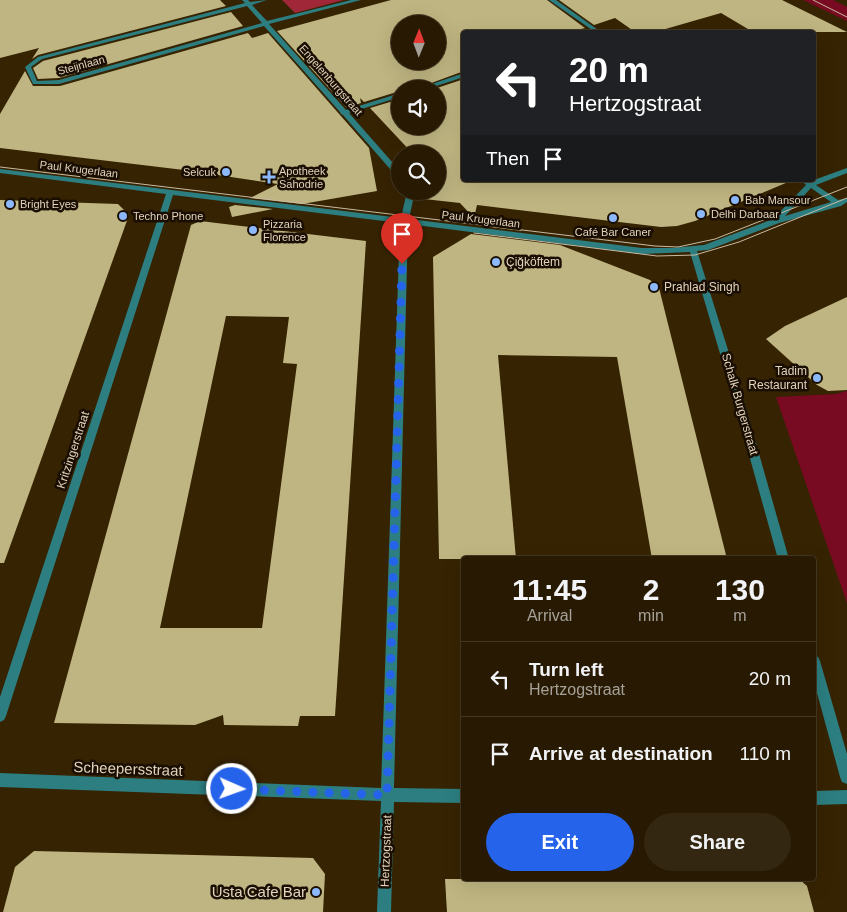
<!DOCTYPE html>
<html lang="en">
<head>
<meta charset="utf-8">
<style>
  :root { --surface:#281a02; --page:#342711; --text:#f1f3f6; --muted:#a5a199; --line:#443824; --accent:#2563eb }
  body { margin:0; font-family:Arial,sans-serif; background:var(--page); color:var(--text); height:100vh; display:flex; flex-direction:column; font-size:19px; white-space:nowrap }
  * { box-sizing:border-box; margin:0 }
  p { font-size:16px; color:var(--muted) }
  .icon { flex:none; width:28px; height:28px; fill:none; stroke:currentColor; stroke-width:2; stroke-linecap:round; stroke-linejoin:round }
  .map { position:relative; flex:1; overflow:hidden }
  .side { position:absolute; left:461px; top:556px; width:355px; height:325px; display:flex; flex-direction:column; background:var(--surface); border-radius:5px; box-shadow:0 5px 20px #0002,0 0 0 1px var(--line) }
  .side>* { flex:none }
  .hud { position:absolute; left:461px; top:30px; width:355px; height:152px; border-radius:5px; box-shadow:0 5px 20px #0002,0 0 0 1px var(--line); background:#202124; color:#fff; overflow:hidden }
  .needle { width:32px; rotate:1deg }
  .buttons { position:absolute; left:391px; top:15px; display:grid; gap:10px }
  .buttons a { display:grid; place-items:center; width:55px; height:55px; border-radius:50%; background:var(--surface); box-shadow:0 5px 20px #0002,0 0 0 1px var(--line); font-size:25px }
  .pin { position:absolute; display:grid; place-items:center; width:42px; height:42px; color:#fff; margin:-51px -21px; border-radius:50% 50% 50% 0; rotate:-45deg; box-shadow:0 0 5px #0007 }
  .pin .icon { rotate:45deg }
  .me { position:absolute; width:55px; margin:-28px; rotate:92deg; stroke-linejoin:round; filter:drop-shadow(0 0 4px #0008) }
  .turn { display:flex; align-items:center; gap:18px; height:105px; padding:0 25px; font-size:22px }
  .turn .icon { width:65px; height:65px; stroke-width:2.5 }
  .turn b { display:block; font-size:35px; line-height:42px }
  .then { display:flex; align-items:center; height:48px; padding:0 25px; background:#0003; gap:10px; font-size:19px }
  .eta { display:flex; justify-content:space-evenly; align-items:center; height:85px; text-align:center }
  .eta b { font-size:30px; font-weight:600; line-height:35px }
  .primary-button { display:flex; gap:10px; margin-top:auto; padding:10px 25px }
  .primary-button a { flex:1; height:58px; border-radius:30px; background:var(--accent); color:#fff; font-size:20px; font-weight:600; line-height:58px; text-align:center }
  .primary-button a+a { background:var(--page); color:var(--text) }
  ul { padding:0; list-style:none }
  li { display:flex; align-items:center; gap:15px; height:75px; padding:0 25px; border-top:1px solid var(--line) }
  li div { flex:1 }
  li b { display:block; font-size:19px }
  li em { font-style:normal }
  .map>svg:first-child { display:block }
  .green { fill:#780a22 }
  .forest { fill:#9f2738 }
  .building { fill:#bfb582; fill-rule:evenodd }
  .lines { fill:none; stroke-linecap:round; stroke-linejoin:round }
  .street { fill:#2c7e80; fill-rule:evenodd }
  .tram { stroke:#c9baa2; stroke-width:1 }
  .tree { fill:#9c8273 }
  .route { stroke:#2563eb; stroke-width:9; stroke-dasharray:0 16.2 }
  .poi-dot { fill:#8cb9fc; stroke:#190e01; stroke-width:2 }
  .labels { text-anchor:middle; stroke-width:5; stroke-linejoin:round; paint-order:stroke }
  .far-street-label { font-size:11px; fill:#e2d3bd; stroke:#190e01 }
  .far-poi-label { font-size:11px; fill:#e2d3bd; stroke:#190e01; text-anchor:start }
  .poi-label { font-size:12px; fill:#e2d3bd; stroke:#190e01; text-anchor:start }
  .street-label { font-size:12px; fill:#e2d3bd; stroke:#190e01 }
  .near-street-label { font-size:15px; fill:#e2d3bd; stroke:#190e01 }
  .near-poi-label { font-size:15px; fill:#e2d3bd; stroke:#190e01; text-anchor:end }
</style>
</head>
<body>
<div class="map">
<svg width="847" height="912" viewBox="0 0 847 912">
  <rect width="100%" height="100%" fill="#362302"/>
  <g class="green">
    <path d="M 803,0 L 833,0 L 847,7 L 847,21 Z"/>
    <path d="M 847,391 L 847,603 L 776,397 L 836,394 Z"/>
  </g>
  <path class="forest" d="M 282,0 L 344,0 L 295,13 Z"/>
  <g class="building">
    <path d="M 0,0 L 220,0 L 226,6 L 38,55 L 32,59 L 39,48 L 0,58 Z"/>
    <path d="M 391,0 L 547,0 L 585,28 L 569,32 L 464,32 L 464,71 L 415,89 L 400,89 L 400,91 L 364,102 L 360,98 L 361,103 L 347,108 L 277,31 ZM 400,24 L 438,24 L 438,61 L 400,61 Z"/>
    <path d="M 559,0 L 782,0 L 847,32 L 753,32 L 721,13 L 655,32 L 635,32 L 615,18 L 594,25 Z"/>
    <path d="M 231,12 L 243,26 L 59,78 L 38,79 L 33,68 L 43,61 Z"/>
    <path d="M 248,33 L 252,38 L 268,33 L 369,148 L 377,191 L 302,204 L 250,198 L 278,184 L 184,170 L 0,148 L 0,114 L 25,71 L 33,86 L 60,86 Z"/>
    <path d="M 464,79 L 464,180 L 793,180 L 695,221 L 677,226 L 661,227 L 477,205 L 474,218 L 460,203 L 424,199 L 425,191 L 438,191 L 438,154 L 413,154 L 370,108 L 400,99 L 400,126 L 438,126 L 438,89 L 434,89 Z"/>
    <path d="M 0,200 L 118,204 L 129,215 L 4,563 L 0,563 Z"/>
    <path d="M 235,205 L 273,209 L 232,217 L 229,207 Z"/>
    <path d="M 494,220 L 523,231 L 483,226 Z"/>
    <path d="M 200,221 L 366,241 L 335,716 L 300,716 L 298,726 L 224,725 L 223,715 L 195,725 L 54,723 L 191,225 ZM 226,316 L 289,317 L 283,363 L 297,364 L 262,628 L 160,628 Z"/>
    <path d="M 471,234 L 560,245 L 650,280 L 659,288 L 727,559 L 652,559 L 617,357 L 498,355 L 516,559 L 439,559 L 433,257 Z"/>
    <path d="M 847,297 L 847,390 L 828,391 L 817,385 L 766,339 L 785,326 Z"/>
    <path d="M 34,851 L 313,858 L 325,874 L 323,912 L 3,912 L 15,867 Z"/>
    <path d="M 445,879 L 799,879 L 807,886 L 814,912 L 447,912 Z"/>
  </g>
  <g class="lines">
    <g class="street">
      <path d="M 242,0 L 248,0 L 250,2 L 267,0 L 252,5 L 267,21 L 351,0 L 361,0 L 269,24 L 346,110 L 400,93 L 400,97 L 349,113 L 400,171 L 400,177 L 397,177 L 343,115 L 341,114 L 340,112 L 264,26 L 59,84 L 33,84 L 25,67 L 38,57 L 245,3 ZM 247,6 L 262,23 L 59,80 L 37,81 L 31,67 L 42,59 Z"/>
      <path d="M 549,0 L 556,0 L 601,32 L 595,32 Z"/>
      <path d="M 464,73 L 464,77 L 427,89 L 417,89 Z"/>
      <path d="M 847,168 L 847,173 L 816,185 L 838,200 L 847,198 L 847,202 L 841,206 L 779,223 L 708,250 L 697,251 L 744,401 L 789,559 L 778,559 L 734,401 L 690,252 L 642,254 L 408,224 L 394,788 L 464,789 L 464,803 L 394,802 L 391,912 L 377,912 L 381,801 L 0,787 L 0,773 L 381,788 L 400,223 L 173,195 L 6,716 L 4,720 L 0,722 L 0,697 L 166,194 L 0,173 L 0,169 L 401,218 L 407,191 L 415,191 L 409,219 L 642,248 L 672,248 L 704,245 L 773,219 L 806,185 L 801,180 L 811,181 ZM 811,188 L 831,202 L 785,216 Z"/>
      <path d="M 814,655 L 818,657 L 820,661 L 847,754 L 847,784 L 842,782 L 840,777 L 814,682 Z"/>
      <path d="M 847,790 L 847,804 L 814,805 L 814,791 Z"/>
    </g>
    <g class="tram">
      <path d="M 813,0 L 847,17"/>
      <path d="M 0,167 L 655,246 L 678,247 L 715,239 L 847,187"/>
      <path d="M 474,233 L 657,256 L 695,255 L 739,242 L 847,198"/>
    </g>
  </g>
  <circle class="tree" cx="68" cy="69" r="4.5"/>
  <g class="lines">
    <path class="route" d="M 232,789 L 387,795 L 402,264"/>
  </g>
  <g class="poi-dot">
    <circle cx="226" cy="172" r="5"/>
    <path d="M266.5 169.5h5v5h5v5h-5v5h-5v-5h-5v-5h5z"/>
    <circle cx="735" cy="200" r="5"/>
    <circle cx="10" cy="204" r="5"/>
    <circle cx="701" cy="214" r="5"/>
    <circle cx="123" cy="216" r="5"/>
    <circle cx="613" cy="218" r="5"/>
    <circle cx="253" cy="230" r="5"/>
    <circle cx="496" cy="262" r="5"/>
    <circle cx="654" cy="287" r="5"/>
    <circle cx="817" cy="378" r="5"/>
    <circle cx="316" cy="892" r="5"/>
  </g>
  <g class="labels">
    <g class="far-street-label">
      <text transform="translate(81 65) rotate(-15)" y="4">Steijnlaan</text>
      <text transform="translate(331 80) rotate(49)" y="4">Engelenburgstraat</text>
      <text transform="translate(79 169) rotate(7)" y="4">Paul Krugerlaan</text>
      <text transform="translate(481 219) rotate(7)" y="4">Paul Krugerlaan</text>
    </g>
    <g class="far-poi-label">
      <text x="279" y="175">Apotheek<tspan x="279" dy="13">Sahodrie</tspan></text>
      <text x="216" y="176" text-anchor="end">Selcuk</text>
      <text x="745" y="204">Bab Mansour</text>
      <text x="20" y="208">Bright Eyes</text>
      <text x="711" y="218">Delhi Darbaar</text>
      <text x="133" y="220">Techno Phone</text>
      <text x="263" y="228">Pizzaria<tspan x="263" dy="13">Florence</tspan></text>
      <text x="613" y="236" text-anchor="middle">Café Bar Caner</text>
    </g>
    <g class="poi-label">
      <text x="506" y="266">Çiğköftem</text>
      <text x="664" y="291">Prahlad Singh</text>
      <text x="807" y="375" text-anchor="end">Tadim<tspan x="807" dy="14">Restaurant</tspan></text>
    </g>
    <g class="street-label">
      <text transform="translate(740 404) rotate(74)" y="4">Schalk Burgerstraat</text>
      <text transform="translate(73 450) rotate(-72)" y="4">Kritzingerstraat</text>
      <text transform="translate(386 851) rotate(-88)" y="4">Hertzogstraat</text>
    </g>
    <g class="near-street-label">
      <text transform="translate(128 769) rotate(2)" y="5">Scheepersstraat</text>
    </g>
    <g class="near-poi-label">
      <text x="306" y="897">Usta Cafe Bar</text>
    </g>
  </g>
</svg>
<div class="buttons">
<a><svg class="needle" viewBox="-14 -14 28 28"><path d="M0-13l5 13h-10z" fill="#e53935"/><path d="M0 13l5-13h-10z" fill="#a5a199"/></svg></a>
<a><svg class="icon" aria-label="sound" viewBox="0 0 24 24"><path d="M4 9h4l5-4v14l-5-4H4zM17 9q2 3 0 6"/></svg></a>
<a><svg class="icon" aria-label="search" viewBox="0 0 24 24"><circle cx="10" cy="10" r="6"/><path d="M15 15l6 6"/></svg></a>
</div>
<div class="pin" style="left:402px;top:264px;background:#d93025"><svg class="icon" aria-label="arrive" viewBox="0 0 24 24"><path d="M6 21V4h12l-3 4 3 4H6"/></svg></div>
<svg class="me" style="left:232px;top:789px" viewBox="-20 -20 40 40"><circle r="17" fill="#2563eb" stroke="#fff" stroke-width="3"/><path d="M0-11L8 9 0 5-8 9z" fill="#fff"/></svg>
<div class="hud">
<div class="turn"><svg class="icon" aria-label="left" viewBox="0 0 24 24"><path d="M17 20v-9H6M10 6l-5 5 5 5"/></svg><div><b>20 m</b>Hertzogstraat</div></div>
<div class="then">Then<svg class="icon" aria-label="arrive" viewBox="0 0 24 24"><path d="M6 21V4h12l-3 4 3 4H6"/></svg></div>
</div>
<section class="side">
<div class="eta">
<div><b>11:45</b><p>Arrival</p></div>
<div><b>2</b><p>min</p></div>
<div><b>130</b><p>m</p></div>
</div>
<ul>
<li><svg class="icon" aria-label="left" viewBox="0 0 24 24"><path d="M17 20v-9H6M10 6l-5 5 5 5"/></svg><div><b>Turn left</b><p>Hertzogstraat</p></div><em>20 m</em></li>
<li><svg class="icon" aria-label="arrive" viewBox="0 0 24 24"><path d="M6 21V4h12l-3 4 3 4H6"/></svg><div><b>Arrive at destination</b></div><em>110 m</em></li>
</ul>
<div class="primary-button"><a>Exit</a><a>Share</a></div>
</section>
</div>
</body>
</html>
